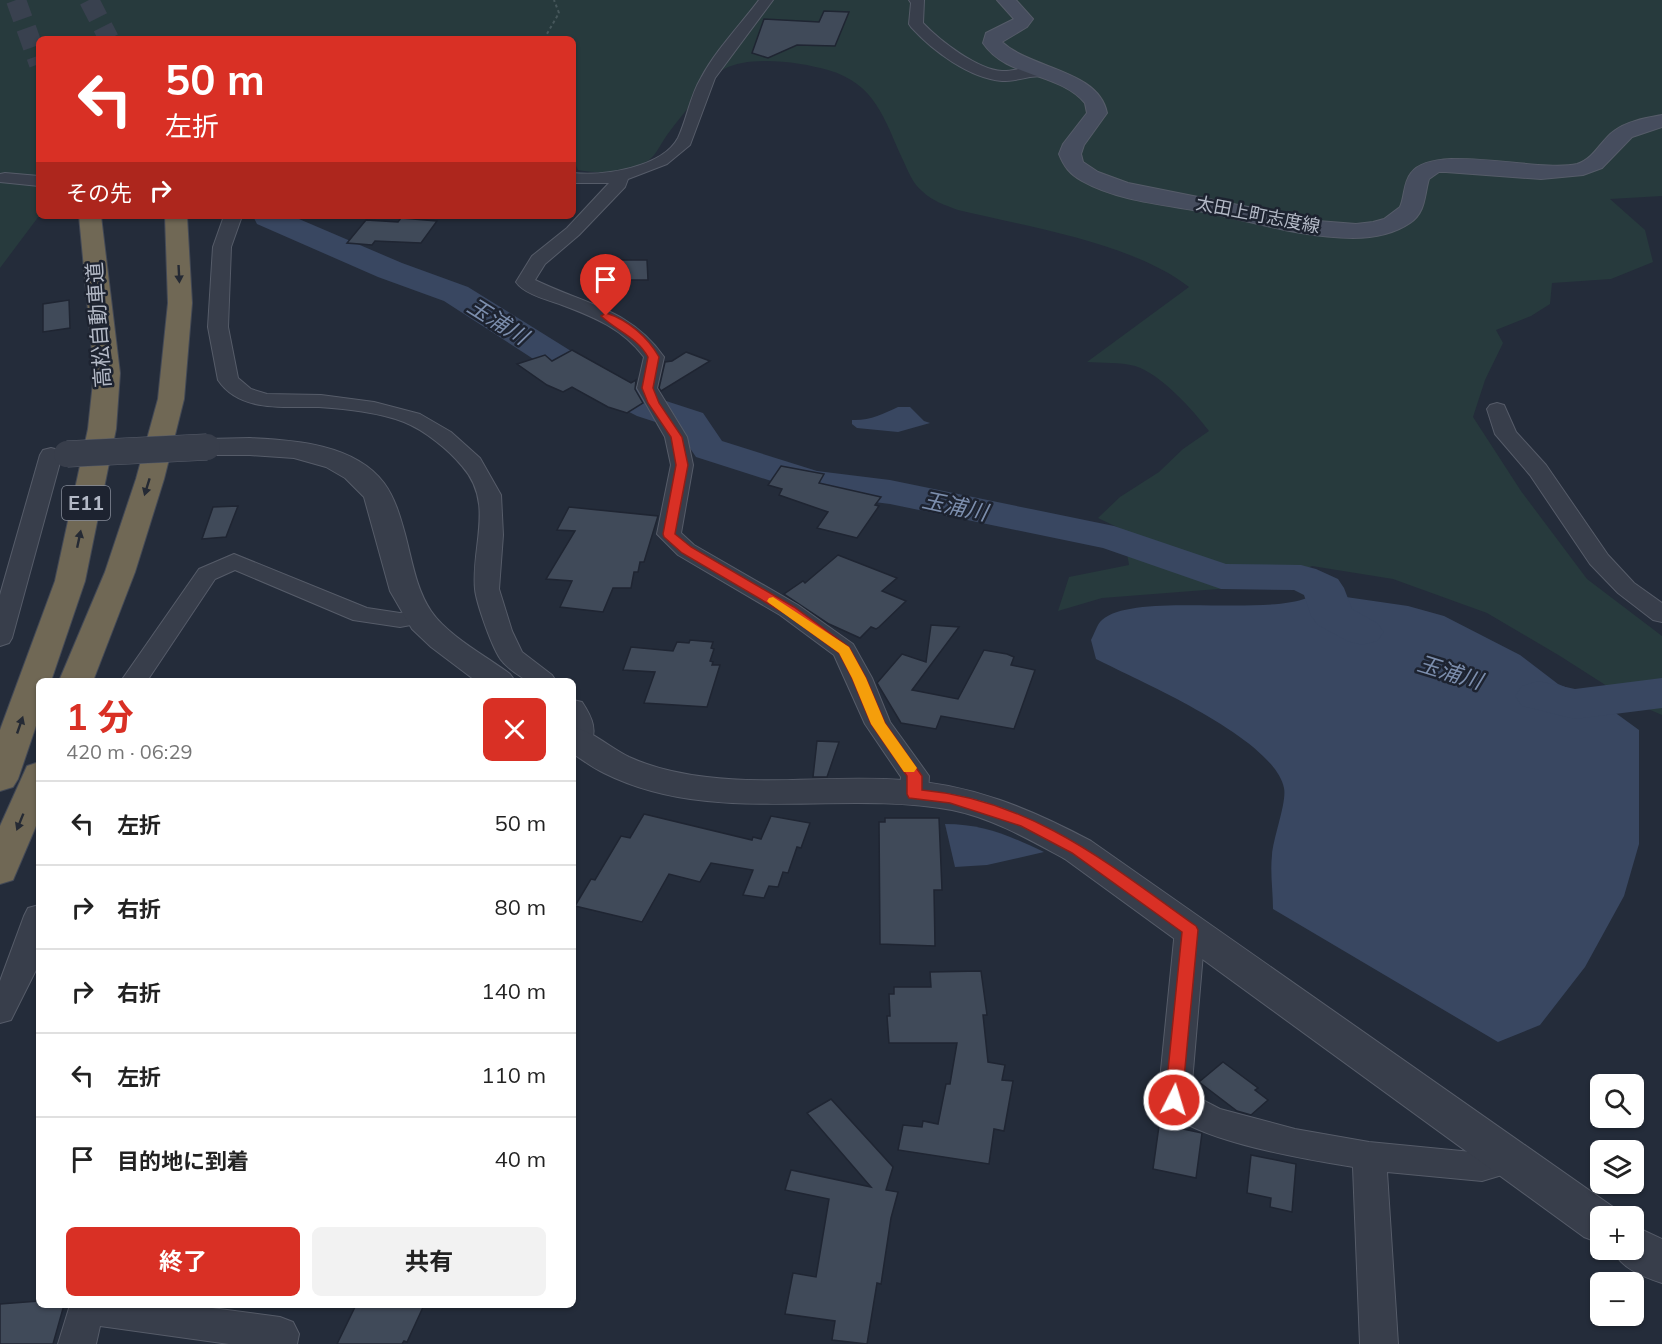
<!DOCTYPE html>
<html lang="ja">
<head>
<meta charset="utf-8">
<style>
  :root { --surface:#fff; --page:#f2f2f2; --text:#222; --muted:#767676; --line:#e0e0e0; --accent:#d93025 }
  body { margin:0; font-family:Mulish,"Noto Sans JP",sans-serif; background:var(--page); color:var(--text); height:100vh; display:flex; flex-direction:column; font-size:22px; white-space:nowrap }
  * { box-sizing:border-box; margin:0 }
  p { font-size:20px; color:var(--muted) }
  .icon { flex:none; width:33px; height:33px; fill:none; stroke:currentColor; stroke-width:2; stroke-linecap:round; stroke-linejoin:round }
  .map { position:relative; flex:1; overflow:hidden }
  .details { position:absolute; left:36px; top:678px; width:540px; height:630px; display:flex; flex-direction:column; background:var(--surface); border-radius:9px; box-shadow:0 2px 4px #0004 }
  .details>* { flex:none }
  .hud { position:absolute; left:36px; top:36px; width:540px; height:183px; border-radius:9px; box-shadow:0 2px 4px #0004; background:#d93025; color:#fff; overflow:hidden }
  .tools { position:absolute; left:1590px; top:1074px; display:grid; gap:12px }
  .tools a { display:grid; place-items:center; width:54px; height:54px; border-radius:9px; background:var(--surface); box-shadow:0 2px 4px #0004; font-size:30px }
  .pin { position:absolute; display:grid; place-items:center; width:51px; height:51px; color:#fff; margin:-62px -26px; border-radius:50% 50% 50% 0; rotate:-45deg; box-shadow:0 0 6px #0007 }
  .pin .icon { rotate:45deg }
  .me { position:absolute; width:66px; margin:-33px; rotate:5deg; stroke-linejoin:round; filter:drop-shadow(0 0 4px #0008) }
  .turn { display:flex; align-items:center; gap:21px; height:126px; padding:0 30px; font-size:27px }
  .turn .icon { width:78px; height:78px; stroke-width:2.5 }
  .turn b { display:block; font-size:42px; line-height:51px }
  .then { display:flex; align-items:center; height:57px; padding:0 30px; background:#0003; gap:12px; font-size:22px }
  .round { display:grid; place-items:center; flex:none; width:63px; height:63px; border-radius:9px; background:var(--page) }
  .headline { display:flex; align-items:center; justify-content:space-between; height:102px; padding:0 30px }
  h1 { font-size:36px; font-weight:700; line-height:45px; color:var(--accent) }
  .cta { display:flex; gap:12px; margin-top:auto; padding:12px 30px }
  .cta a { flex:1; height:69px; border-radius:9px; background:var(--accent); color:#fff; font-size:24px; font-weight:700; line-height:69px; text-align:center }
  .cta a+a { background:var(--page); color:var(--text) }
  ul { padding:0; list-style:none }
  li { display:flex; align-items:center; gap:18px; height:84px; padding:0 30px; border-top:2px solid var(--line) }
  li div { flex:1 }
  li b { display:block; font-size:22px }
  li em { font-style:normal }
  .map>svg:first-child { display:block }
  .green { fill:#273a3d }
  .water { fill:#394761 }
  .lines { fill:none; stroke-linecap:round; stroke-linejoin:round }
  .river { fill:#394761; fill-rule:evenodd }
  .building { fill:#404a59; stroke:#1f2532; stroke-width:1.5 }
  .motorway-tunnel { stroke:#39414f; stroke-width:20; stroke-dasharray:20 10; stroke-linecap:butt }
  .minor-casing { stroke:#565c69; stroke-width:2 }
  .tertiary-casing { stroke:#565c69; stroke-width:2 }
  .secondary-casing { stroke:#565c69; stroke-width:2 }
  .motorway-casing { stroke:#434956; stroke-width:2 }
  .path { stroke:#46575b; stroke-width:2; stroke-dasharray:3 3; stroke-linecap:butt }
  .minor { fill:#383e4b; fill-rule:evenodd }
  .tertiary { fill:#383e4b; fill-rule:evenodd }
  .secondary { fill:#464d5e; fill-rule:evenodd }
  .motorway { fill:#706855; fill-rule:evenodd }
  .tertiary-bridge-casing { stroke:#565c69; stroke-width:27; stroke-linecap:butt }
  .tertiary-bridge { stroke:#383e4b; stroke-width:26 }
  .oneway { fill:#252a34 }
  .route { fill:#d93025; stroke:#8d1f18; stroke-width:1.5 }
  .slow { fill:#f59e0b }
  .labels { text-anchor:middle; stroke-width:5; stroke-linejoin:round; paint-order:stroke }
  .far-street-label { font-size:18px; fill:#b3b9c6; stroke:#1d2330 }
  .shield { fill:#1d2330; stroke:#868c99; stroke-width:1.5 }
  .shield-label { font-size:20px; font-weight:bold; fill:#b3b9c6 }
  .street-label { font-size:21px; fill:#b3b9c6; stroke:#1d2330 }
  .water-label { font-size:22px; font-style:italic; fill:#7c8ead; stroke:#1d2330 }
</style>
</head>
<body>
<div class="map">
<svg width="1662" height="1344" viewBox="0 0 1662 1344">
  <rect width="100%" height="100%" fill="#242c3a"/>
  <path class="green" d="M 0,0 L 1662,0 L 1662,196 L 1610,199 L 1645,230 L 1653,262 L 1611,279 L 1552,283 L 1550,304 L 1531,316 L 1496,330 L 1503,343 L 1485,380 L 1473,417 L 1521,491 L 1587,579 L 1662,636 L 1662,715 L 1632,702 L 1560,656 L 1487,613 L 1393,579 L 1312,566 L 1270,585 L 1102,598 L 1058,611 L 1069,577 L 1129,565 L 1123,530 L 1098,518 L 1120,497 L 1159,472 L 1183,449 L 1209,431 C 1193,410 1161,374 1135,366 C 1120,362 1102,363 1087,362 L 1189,287 C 1133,243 1028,227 958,210 C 945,205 932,201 922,191 C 913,184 908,171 903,160 C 884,119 876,84 828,70 C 800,62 750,55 724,69 C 713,75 706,86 699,95 C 688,108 677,121 667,135 C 661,143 657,154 649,160 C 631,175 599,174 578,170 L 573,159 L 573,39 L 39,39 L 39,216 L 0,268 Z"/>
  <g class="water">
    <path d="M 898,407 L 910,407 L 924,421 L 930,423 L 898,432 L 857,428 L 852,424 L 852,420 C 869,421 883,414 898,407 Z"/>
    <path d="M 1323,588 L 1339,596 L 1408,606 L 1444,616 L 1520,655 L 1558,684 L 1599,701 L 1639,730 L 1639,844 L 1624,896 L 1585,967 L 1540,1025 L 1498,1042 L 1273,909 C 1273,891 1270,873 1272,855 C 1273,838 1287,802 1284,788 C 1274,738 1139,681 1096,659 L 1091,640 C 1094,635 1097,624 1102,620 C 1133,592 1260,616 1307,598 C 1312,595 1318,591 1323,588 Z"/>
    <path d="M 945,824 C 984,824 1010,836 1044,852 L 987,865 L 955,867 Z"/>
  </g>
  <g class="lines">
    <g class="river">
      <path d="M 253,216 L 292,216 L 402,263 L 468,287 L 587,361 L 663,400 L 703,413 L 722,441 L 817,471 L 890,480 L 1114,526 L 1226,564 L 1301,565 L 1316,569 L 1338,579 L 1344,588 L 1352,609 L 1377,623 L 1384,632 L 1377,641 L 1362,645 L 1347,641 L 1318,625 L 1311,616 L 1304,595 L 1294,590 L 1221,589 L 1103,548 L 890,504 L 812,494 L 696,457 L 677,429 L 637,416 L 561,377 L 444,301 L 378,277 L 257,224 Z"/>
      <path d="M 1662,678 L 1662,708 L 1575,719 L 1522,706 L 1515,696 L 1522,686 L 1538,681 L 1575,689 Z"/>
    </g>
  </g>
  <g class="building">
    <path d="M 824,11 L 849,12 L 835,46 L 797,45 L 768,58 L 752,53 L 764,19 L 819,22 Z"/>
    <path d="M 401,218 L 437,221 L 421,243 L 375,241 L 372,245 L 347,243 L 366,220 L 398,222 Z"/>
    <path d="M 616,260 L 647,260 L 648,280 L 610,280 Z"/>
    <path d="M 69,300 L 70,328 L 43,332 L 43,304 Z"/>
    <path d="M 572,350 L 631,383 L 636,380 L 635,389 L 643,403 L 627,413 L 608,407 L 572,387 L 563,392 L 547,385 L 517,364 L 545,355 L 552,361 Z"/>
    <path d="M 686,352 L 710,361 L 661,391 L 659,388 L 665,362 L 672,361 Z"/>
    <path d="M 781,466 L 824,474 L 819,483 L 881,497 L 875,505 L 879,506 L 857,538 L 817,528 L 828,512 L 779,495 L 782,489 L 768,485 Z"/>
    <path d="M 238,506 L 226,537 L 202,539 L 213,507 Z"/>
    <path d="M 569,507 L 658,516 L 644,562 L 640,562 L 638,572 L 634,572 L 631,588 L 613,588 L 603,612 L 560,607 L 572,581 L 546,579 L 575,531 L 557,530 Z"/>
    <path d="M 838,555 L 897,578 L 882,591 L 906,601 L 879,627 L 876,629 L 871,627 L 860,638 L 829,624 L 784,594 L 803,581 L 805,583 Z"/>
    <path d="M 931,625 L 959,627 L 912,690 L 958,699 L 984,650 L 1007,654 L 1014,657 L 1011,665 L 1035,670 L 1014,729 L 941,716 L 936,729 L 901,723 L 877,683 L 902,654 L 926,662 Z"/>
    <path d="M 690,640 L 713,642 L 711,648 L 714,649 L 710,661 L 713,662 L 712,665 L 720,665 L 707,707 L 644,703 L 655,672 L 623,670 L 631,647 L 673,651 L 677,642 L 689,643 Z"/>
    <path d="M 817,741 L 839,742 L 827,777 L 813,777 Z"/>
    <path d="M 644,814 L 752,840 L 753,837 L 761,839 L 771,816 L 810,823 L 801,848 L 797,847 L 788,873 L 783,872 L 778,887 L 769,886 L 764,898 L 743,895 L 753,870 L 711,863 L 700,882 L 669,874 L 642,922 L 575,906 L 591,879 L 595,880 L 621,836 L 630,838 Z"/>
    <path d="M 885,818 L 939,818 L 942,890 L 934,890 L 935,946 L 880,944 L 879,822 L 885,822 Z"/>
    <path d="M 981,971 L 987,1015 L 983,1015 L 988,1062 L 1005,1065 L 1002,1080 L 1013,1081 L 1004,1131 L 994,1129 L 989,1164 L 898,1150 L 903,1125 L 922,1127 L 923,1121 L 938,1124 L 946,1084 L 950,1084 L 957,1043 L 889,1043 L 887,1016 L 890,1016 L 889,994 L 894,994 L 894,987 L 931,987 L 930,972 Z"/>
    <path d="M 1223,1062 L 1258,1088 L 1255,1090 L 1268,1100 L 1251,1115 L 1237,1111 L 1199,1082 Z"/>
    <path d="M 831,1099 L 893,1167 L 886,1190 L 898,1192 L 891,1218 L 881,1284 L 877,1283 L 867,1344 L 832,1340 L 835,1321 L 785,1314 L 793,1273 L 816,1277 L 829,1199 L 785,1190 L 791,1170 L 871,1187 L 807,1113 Z"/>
    <path d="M 1164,1125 L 1202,1133 L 1196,1178 L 1153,1169 L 1159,1126 Z"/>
    <path d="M 1251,1155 L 1296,1164 L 1292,1212 L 1270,1207 L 1271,1198 L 1247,1193 Z"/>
    <path d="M 39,1301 L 39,1305 L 64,1305 L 53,1344 L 0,1344 L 0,1304 Z"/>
    <path d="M 356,1305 L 424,1305 L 407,1342 L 404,1341 L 402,1344 L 337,1344 Z"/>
  </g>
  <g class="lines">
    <g class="motorway-tunnel">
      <path d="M 16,0 L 39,64"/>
      <path d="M 89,0 L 109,39"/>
    </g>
    <g class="minor-casing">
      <g id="minor">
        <path d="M 759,0 L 773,0 L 715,78 L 690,145 L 667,164 L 628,179 L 625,187 L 579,235 L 545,264 L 535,280 C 584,304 631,309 664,357 L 657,388 L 687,437 L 693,465 L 681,533 L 694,545 L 798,605 L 853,644 L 872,678 L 890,722 L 929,776 L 928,794 L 924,801 L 914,803 L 904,801 L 900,794 L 901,777 L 865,724 L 834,655 L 780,615 L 678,555 L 657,534 L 671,465 L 665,437 L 637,388 L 644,357 C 623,329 594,317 562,305 C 548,300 524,294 516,282 L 532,256 L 567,228 L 609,183 L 573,183 L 573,173 C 603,176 662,168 678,138 C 687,119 690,96 701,78 C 715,51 741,24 759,0 Z"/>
        <path d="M 909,0 L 924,0 L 923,23 C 940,41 978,70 1002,71 C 1016,72 1042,60 1052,71 C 1046,77 1038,76 1030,77 C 1021,79 1011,81 1002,81 C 969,78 933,51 911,27 L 909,24 L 911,3 Z"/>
        <path d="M 5,173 L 39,176 L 39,186 L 0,182 L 0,174 Z"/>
        <path d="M 224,216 L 242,216 L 231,247 L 228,327 L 238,378 L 251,389 L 267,394 L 321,395 L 374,402 L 420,414 L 451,432 L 480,458 L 501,495 L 503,535 L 499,589 L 512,631 L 522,652 L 552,675 L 556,681 L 527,681 C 519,675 508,669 502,661 C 493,651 476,602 475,589 C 471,546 495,503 462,466 C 448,449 424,430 404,422 C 378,412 346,409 319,407 C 285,406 240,413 218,380 L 208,327 L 213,247 Z"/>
        <path d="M 1497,403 L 1504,405 L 1516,432 L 1546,465 L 1608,555 L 1634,583 L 1662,603 L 1662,622 L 1653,620 L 1618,593 L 1590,564 L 1530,475 L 1495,434 L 1487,409 L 1490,405 Z"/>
        <path d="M 51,448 L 59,450 L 62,455 L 12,638 L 9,643 L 0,646 L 0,595 L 40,455 L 43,450 Z"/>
        <path d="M 234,554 L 367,608 L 400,613 L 418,610 L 427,612 L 430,617 L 427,622 L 400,627 L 353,620 L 235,570 L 215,579 L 147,681 L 121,681 L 199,569 Z"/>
        <path d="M 573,700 L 582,702 C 592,717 599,732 588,749 L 579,752 L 573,750 Z"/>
        <path d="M 39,905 L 39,962 L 36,970 L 11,1020 L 0,1023 L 0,981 L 24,916 L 28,908 Z"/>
        <path d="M 1190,919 L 1201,922 L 1205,930 L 1191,1094 L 1220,1109 L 1295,1129 L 1369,1142 L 1482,1153 L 1510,1145 L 1522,1149 L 1527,1159 L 1522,1169 L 1482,1181 L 1387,1172 L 1398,1344 L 1360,1344 L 1353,1167 C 1310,1160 1177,1139 1158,1100 L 1175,930 L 1179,922 Z"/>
        <path d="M 70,1305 L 189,1305 L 280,1317 L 293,1322 L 299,1334 L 297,1344 L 229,1344 L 100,1326 L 96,1344 L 58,1344 Z"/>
      </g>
    </g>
    <g class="tertiary-casing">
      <g id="tertiary">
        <path d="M 250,438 C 294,440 355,444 384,483 C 395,498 400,516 405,534 C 412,560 416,589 431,611 C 448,636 486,656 510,674 L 515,681 L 476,681 L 431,647 L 412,629 L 390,591 L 364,497 L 345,478 L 326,467 L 294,458 L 250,455 L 207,455 L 197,453 L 193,447 L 197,441 L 207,439 Z"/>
        <path d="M 573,727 C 594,732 609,747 629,757 C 653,768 681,774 707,777 C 772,785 838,775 903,780 C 971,784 1031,809 1091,841 L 1616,1209 L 1620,1216 L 1600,1216 L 1600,1243 L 1584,1237 L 1065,859 C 1030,840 992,818 952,810 C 837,789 712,827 604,773 C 593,768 583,760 573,754 Z"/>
        <path d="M 1634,1226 L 1662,1239 L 1662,1283 C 1643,1277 1621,1268 1613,1250 L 1634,1250 Z"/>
      </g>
    </g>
    <g class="secondary-casing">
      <path id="secondary" d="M 997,0 L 1016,0 L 1033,19 L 1027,27 L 1002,42 C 1031,69 1099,70 1107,113 L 1084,145 L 1081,154 L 1083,162 L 1098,172 L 1128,183 L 1318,221 L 1356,224 L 1373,222 L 1384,219 L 1400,207 C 1405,196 1403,183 1411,173 C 1435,142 1537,173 1577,164 C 1594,159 1601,140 1614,131 C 1627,121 1646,118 1662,115 L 1662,127 L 1632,137 L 1602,168 L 1583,175 L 1541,179 L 1446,172 L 1439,172 L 1429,179 C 1424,196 1426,212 1410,223 C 1394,234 1372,238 1353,238 C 1305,238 1257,223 1210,213 C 1169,205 1119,202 1082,181 C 1070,174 1064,167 1059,154 L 1063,144 L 1087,113 L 1085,103 C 1059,72 1006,78 983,43 L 986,33 L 1014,19 Z"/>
    </g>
    <g class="motorway-casing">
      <g id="motorway">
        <path d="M 79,216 L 101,216 L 120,373 L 116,429 L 85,581 L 51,681 L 39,681 L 39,717 L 18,779 L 13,787 L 0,791 L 0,730 L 55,581 L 88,429 L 94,373 Z"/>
        <path d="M 165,216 L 187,216 L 192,303 L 184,399 L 164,479 L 135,572 L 93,681 L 59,681 L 105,572 L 136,479 L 158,399 L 168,303 Z"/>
        <path d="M 39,762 L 39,819 L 13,880 L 0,884 L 0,826 L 27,766 Z"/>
      </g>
    </g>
    <path class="path" d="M 544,39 L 559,13 L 554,0"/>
    <use href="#minor" class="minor"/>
    <use href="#tertiary" class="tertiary"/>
    <use href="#secondary" class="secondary"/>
    <use href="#motorway" class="motorway"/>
    <g class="tertiary-bridge-casing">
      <path id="tertiary-bridge" d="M 67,454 L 207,447"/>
    </g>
    <use href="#tertiary-bridge" class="tertiary-bridge"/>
  </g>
  <defs><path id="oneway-solid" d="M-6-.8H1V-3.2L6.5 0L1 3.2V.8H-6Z" transform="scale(1.5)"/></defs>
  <g class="oneway">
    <use href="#oneway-solid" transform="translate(179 274) rotate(87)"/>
    <use href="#oneway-solid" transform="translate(147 487) rotate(107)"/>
    <use href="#oneway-solid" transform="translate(79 539) rotate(-78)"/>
    <use href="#oneway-solid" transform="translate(20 725) rotate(-71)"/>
    <use href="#oneway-solid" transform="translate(20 822) rotate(112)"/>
  </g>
  <path class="route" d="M 606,313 C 628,320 648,337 659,357 L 653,388 L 659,403 L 682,437 L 688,465 L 675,534 L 691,547 L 794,607 L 849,647 L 866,678 L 885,723 L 922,776 L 922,790 C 1032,800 1109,864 1196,926 L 1198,930 L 1182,1100 L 1180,1105 L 1174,1108 L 1167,1105 L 1165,1100 L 1182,932 L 1072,853 L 1021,826 L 950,803 L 909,798 L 907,794 L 907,776 L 871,724 L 852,678 L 839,653 L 784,613 L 682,553 L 664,537 L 663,534 L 676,465 L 671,437 L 648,403 L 642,388 L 648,357 C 637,337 617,331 601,316 Z"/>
  <path class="slow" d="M 773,597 L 849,647 L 866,678 L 885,723 L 917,768 L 914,772 L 904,772 L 871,724 L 852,678 L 839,653 L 769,603 L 767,601 L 769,598 Z"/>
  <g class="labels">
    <g class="far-street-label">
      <text transform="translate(1258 215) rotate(11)" y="6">太田上町志度線</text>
    </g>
    <rect class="shield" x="62" y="486" width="48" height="34" rx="4.5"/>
    <g class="shield-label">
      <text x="86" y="510">E11</text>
    </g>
    <g class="street-label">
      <text transform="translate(99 325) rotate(-94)" y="7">高松自動車道</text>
    </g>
    <g class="water-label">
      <text transform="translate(498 321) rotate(32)" y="8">玉浦川</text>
      <text transform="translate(955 506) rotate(12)" y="8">玉浦川</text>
      <text transform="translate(1450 672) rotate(17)" y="8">玉浦川</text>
    </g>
  </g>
</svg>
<div class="tools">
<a><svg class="icon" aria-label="search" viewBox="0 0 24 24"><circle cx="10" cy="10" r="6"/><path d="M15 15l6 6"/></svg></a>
<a><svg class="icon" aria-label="layers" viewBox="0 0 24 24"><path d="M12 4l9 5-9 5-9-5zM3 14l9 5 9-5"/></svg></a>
<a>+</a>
<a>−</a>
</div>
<div class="pin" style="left:606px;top:316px;background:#d93025"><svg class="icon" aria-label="arrive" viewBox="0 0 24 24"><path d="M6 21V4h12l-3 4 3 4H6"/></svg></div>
<svg class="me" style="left:1174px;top:1100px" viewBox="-20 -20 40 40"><circle r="17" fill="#d93025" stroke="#fff" stroke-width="3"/><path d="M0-11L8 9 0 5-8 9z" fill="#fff"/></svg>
<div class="hud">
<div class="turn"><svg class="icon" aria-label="left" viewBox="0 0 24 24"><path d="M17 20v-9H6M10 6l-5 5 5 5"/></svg><div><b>50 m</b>左折</div></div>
<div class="then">その先<svg class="icon" aria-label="right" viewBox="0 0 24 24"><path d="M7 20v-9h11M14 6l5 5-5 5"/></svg></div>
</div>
<section class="details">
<div class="headline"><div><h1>1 分</h1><p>420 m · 06:29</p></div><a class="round" style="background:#d93025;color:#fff"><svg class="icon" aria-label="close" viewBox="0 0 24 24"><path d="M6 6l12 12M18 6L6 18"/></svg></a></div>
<ul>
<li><svg class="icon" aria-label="left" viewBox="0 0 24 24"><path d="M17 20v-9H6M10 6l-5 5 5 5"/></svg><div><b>左折</b></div><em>50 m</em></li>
<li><svg class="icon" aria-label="right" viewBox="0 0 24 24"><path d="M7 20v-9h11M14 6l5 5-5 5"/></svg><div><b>右折</b></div><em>80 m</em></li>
<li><svg class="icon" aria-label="right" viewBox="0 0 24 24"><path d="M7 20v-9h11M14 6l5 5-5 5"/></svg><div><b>右折</b></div><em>140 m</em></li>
<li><svg class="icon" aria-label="left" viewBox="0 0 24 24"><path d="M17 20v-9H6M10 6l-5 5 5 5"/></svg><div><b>左折</b></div><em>110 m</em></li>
<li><svg class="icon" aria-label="arrive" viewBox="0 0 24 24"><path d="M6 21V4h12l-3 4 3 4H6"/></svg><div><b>目的地に到着</b></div><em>40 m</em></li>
</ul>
<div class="cta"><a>終了</a><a>共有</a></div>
</section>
</div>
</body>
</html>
